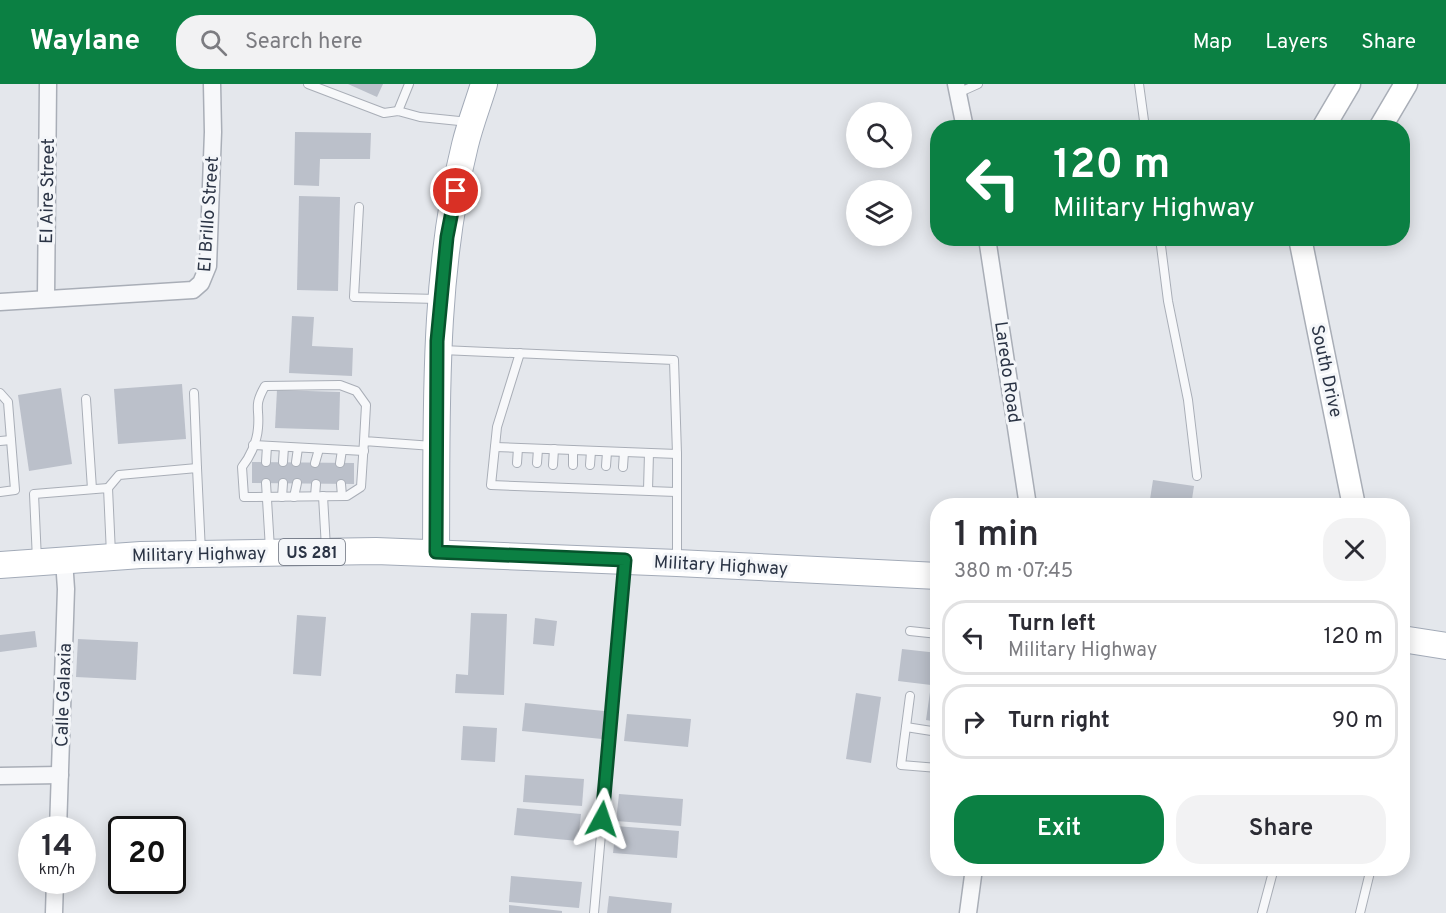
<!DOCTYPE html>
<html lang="en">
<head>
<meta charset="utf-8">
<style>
  :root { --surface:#fff; --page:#f2f2f3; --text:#2b2b33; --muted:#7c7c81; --line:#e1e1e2; --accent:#0b8043 }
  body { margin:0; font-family:Overpass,sans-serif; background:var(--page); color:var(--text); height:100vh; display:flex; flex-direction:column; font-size:22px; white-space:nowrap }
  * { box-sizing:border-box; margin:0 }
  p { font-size:20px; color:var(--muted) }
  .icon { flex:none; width:33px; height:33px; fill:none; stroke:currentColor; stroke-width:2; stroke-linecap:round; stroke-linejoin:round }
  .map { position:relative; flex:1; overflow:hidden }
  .panel { position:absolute; left:930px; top:414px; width:480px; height:378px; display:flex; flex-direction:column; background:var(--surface); border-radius:24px; box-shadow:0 3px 15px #0003 }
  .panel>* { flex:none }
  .banner { position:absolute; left:930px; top:36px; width:480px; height:126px; border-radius:24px; box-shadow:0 3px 15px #0003; background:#0b8043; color:#fff; overflow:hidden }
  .controls { position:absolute; left:846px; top:18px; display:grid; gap:12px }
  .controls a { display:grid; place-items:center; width:66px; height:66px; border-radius:50%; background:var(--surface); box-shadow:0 3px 15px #0003; font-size:30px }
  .speed { position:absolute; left:18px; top:732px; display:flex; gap:12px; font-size:30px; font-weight:700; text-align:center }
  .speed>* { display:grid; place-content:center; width:78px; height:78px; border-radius:50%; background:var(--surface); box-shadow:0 3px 15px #0003; line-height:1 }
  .speed small { font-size:15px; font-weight:400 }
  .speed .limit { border:3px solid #111; border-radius:9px; background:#fff; color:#111 }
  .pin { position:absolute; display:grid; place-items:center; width:51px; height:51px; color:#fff; margin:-26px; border:3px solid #fff; border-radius:50%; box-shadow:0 2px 6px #0007 }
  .me { position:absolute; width:66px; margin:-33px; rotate:5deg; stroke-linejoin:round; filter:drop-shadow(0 0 4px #0008) }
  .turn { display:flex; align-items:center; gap:21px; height:126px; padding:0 24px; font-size:27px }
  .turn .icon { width:78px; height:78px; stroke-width:2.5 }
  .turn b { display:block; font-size:42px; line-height:51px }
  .round { display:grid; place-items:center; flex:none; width:63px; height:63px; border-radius:24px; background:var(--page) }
  .summary { display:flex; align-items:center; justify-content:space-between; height:102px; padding:0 24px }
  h1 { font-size:36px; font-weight:600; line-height:45px }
  .primary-button { display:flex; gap:12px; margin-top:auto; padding:12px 24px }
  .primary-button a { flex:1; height:69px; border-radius:24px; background:var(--accent); color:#fff; font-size:24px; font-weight:600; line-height:69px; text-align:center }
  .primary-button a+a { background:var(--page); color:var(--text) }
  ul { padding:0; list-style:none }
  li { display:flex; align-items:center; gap:18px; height:75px; margin:0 12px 9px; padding:0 12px; border:3px solid var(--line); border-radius:24px }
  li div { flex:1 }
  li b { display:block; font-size:22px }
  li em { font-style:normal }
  header { display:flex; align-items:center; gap:36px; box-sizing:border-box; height:84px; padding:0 30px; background:var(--accent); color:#fff }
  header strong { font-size:28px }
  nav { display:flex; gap:33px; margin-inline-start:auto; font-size:21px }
  .search { width:420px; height:54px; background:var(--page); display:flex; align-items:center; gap:15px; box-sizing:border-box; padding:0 21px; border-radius:24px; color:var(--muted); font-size:22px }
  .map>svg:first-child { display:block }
  .building { fill:#bbc0ca }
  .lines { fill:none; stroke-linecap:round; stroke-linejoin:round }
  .lane-casing { stroke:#a9aeb7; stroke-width:10 }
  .street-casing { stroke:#a9aeb7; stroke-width:19 }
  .secondary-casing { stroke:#a9aeb7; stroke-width:25 }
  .primary-casing { stroke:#a3abb8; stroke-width:28 }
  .lane { stroke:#f7f8fa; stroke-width:8 }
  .street { stroke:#f7f8fa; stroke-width:16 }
  .secondary { stroke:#fff; stroke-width:22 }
  .primary { stroke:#fff; stroke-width:26 }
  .route-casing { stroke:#07532c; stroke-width:15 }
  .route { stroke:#0b8043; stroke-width:10 }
  .labels { text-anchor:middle; stroke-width:6; stroke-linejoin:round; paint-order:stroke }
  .shield { fill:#f4f6f9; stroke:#676e7b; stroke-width:1.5 }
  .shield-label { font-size:16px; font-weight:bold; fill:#2b3445 }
  .street-label { font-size:18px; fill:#2b3445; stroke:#f4f6f9 }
</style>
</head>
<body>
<header>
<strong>Waylane</strong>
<div class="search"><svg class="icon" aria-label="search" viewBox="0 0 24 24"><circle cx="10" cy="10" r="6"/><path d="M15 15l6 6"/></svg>Search here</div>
<nav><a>Map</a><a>Layers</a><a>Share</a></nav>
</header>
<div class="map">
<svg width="1446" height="829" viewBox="0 0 1446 829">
  <rect width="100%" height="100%" fill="#e4e7ec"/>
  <g class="building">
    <path d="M 348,0 L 383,0 L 377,13 Z"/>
    <path d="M 295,48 L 371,49 L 370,75 L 320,75 L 319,102 L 294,101 Z"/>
    <path d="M 299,112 L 340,113 L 338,207 L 297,206 Z"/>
    <path d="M 292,232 L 314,233 L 312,262 L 353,264 L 352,292 L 289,289 Z"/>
    <path d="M 182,300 L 186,355 L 118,360 L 114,305 Z"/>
    <path d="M 61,304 L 72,380 L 29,387 L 18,311 Z"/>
    <path d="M 277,306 L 340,308 L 339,346 L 275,344 Z"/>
    <path d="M 252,378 L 354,379 L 354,400 L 252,399 Z"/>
    <path d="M 1153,396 L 1194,402 L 1191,422 L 1149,422 Z"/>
    <path d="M 471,529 L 507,530 L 504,611 L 455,609 L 456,590 L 468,591 Z"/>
    <path d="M 297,531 L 326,533 L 321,592 L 293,590 Z"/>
    <path d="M 535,534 L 557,537 L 554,562 L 533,560 Z"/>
    <path d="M 35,547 L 37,563 L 0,568 L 0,551 Z"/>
    <path d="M 78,555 L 138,558 L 136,596 L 76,593 Z"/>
    <path d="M 902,565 L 938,569 L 938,638 L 926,636 L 931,601 L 898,597 Z"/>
    <path d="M 856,609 L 881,613 L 871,679 L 846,675 Z"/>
    <path d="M 525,619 L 604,627 L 602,655 L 522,647 Z"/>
    <path d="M 627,630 L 691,635 L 688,663 L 624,657 Z"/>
    <path d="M 463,642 L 497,644 L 495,678 L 461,676 Z"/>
    <path d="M 525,691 L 584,695 L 582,722 L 523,718 Z"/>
    <path d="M 619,710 L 683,715 L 681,742 L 616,737 Z"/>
    <path d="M 517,724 L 581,730 L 578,757 L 514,751 Z"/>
    <path d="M 616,742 L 679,747 L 677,774 L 613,769 Z"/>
    <path d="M 511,792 L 582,798 L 579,824 L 509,818 Z"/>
    <path d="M 609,812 L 672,819 L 671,829 L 607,829 Z"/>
    <path d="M 509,821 L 562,827 L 562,829 L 509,829 Z"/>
  </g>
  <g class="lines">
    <g class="lane-casing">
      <g id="lane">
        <path d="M 308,0 L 384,29 L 398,27 L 420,33 L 469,38"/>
        <path d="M 1139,0 L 1145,44"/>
        <path d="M 958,9 L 978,0"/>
        <path d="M 398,27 L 409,0"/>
        <path d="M 359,123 L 354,213 L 438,215"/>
        <path d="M 1160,154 L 1168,217 L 1188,316 L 1197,392"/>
        <path d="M 442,266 L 674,276 L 677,370 L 677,475"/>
        <path d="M 520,269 L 497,343 L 491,401 L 676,408"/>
        <path d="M 0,309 L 8,318 L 15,406 L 0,408"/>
        <path d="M 194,309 L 197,384"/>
        <path d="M 86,315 L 92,405"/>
        <path d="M 0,357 L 11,356"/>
        <path d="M 364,357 L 361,403 L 347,412 L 244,413 L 242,383 C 250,373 257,358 258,344 C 260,323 253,323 265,302 L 340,301 L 356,307 L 366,321 L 364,357 L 433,362"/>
        <path d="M 253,361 L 364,367"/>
        <path d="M 495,363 L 677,370"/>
        <path d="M 266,378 L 267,362"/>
        <path d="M 283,378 L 284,363"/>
        <path d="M 296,378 L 298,364"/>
        <path d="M 315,379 L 319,365"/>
        <path d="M 340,379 L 342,366"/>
        <path d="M 517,379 L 518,364"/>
        <path d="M 537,379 L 538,365"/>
        <path d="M 553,381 L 554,365"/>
        <path d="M 573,381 L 573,366"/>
        <path d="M 590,381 L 591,367"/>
        <path d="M 606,382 L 607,368"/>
        <path d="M 623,383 L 624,368"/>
        <path d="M 266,399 L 270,465"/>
        <path d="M 341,400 L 342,412"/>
        <path d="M 108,404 L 119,391 L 197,384 L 201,468"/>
        <path d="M 648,406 L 649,369"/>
        <path d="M 315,412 L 316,400"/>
        <path d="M 323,412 L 326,464"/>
        <path d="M 282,413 L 283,399"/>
        <path d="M 294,413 L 297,399"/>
        <path d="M 37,476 L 34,410 L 108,404 L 111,470"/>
        <path d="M 910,547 L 938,550"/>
        <path d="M 910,612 L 901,681 L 938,684"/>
        <path d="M 906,643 L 938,648"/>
        <path d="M 594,829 L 625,480"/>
        <path d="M 1262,829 L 1274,784"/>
        <path d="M 1360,829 L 1371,784"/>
      </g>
    </g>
    <g class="street-casing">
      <g id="street">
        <path d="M 956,0 L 965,44"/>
        <path d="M 987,154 L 1028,422"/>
        <path d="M 46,214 L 48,0"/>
        <path d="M 0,218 L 193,206 L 201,199 L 208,182 L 213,48 L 212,0"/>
        <path d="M 0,692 L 60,691"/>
        <path d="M 58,746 L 66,505 L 64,476"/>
        <path d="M 54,829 L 55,796"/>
        <path d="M 968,829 L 974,784"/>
      </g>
    </g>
    <g class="secondary-casing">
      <g id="secondary">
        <path d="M 1323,44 L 1349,0"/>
        <path d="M 1380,44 L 1406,0"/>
        <path d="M 1300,154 L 1354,422"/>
      </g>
    </g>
    <g class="primary-casing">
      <g id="primary">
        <path d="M 436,468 C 437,332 432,194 465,61 C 470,40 478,20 484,0"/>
        <path d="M 0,481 L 141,471 L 376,467 L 677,479 L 938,492"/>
        <path d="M 1402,555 L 1446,562"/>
      </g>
    </g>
    <use href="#lane" class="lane"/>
    <use href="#street" class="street"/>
    <use href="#secondary" class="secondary"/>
    <use href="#primary" class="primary"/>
  </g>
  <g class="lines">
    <g class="route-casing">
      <path id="route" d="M 456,107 L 447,153 L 437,257 L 436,468 L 625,476 L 602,735"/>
    </g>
    <use href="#route" class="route"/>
  </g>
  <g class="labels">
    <rect class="shield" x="279" y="455" width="66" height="26" rx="4.5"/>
    <g class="shield-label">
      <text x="312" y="474">US 281</text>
    </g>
    <g class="street-label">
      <text transform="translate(47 107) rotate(-89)" y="6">El Aire Street</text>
      <text transform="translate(208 130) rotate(-86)" y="6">El Brillo Street</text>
      <text transform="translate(1327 287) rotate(78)" y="6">South Drive</text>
      <text transform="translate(1008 288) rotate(82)" y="6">Laredo Road</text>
      <text transform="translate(199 470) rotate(-1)" y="6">Military Highway</text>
      <text transform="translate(721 481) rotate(3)" y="6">Military Highway</text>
      <text transform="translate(63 611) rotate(-88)" y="6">Calle Galaxia</text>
    </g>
  </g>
</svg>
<div class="controls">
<a><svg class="icon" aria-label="search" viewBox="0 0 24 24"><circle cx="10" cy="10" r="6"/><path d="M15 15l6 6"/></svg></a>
<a><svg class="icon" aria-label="layers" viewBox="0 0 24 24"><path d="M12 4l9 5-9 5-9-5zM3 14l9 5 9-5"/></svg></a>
</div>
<div class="speed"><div>14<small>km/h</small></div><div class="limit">20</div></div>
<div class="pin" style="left:456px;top:107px;background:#d93025"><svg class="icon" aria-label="arrive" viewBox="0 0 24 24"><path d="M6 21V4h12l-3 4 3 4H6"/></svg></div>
<svg class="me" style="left:602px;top:735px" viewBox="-20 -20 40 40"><path d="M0-17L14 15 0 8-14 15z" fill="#0b8043" stroke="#fff" stroke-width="4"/></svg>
<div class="banner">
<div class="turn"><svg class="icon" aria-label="left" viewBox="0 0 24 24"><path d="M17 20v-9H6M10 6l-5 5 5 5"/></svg><div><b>120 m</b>Military Highway</div></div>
</div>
<section class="panel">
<div class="summary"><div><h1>1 min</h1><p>380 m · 07:45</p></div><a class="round"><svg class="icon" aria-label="close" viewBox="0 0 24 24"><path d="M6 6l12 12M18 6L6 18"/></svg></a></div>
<ul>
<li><svg class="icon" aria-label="left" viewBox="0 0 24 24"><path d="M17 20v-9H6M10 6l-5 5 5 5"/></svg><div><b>Turn left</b><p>Military Highway</p></div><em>120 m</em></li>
<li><svg class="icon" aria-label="right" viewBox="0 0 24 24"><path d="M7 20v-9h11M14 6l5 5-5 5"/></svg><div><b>Turn right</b></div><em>90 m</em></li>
</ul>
<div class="primary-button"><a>Exit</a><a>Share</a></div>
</section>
</div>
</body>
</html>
